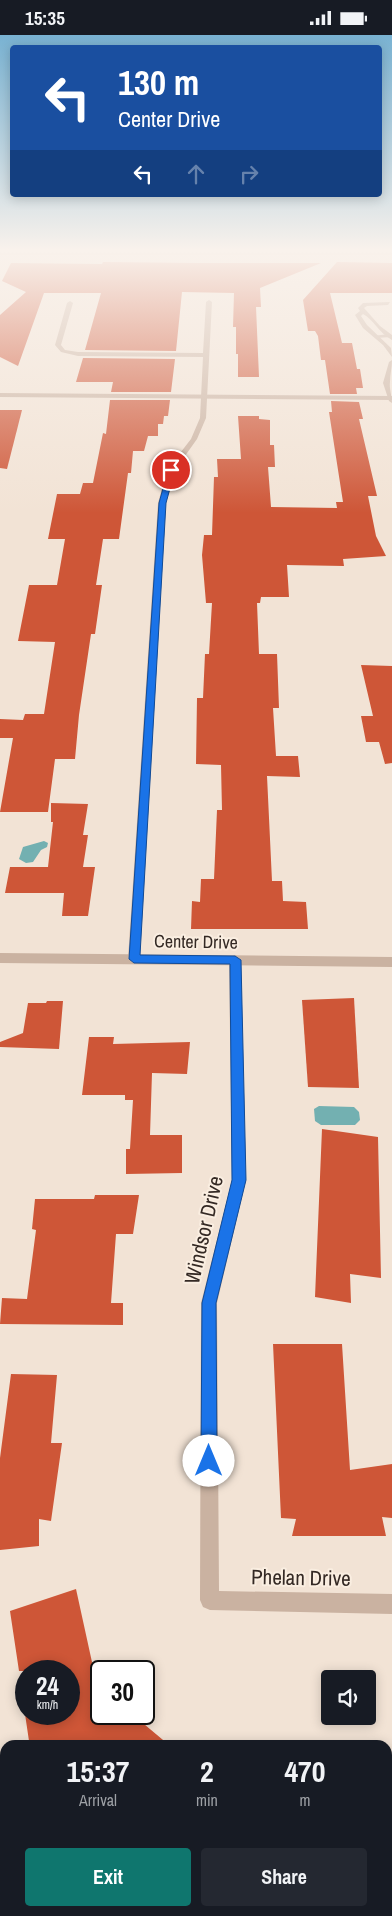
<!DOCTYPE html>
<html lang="en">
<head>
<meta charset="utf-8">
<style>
  :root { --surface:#171b24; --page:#242831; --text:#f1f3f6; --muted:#9ea1a6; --accent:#0f766e }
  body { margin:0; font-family:"Archivo Narrow",sans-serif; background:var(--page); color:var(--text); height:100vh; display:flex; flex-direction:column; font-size:19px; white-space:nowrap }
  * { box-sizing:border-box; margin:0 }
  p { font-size:16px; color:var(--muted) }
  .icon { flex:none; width:28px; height:28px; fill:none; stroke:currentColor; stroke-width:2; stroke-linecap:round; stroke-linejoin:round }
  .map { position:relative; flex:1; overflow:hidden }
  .details { position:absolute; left:0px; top:1705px; width:392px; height:176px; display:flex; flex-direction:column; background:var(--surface); border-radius:15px 15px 0 0; box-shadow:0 2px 12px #0003 }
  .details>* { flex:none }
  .hud { position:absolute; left:10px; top:10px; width:372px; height:152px; border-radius:5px; box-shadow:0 2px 12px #0003; background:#1a4fa0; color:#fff; overflow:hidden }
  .tools { position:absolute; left:321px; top:1635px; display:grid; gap:10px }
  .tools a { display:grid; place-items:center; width:55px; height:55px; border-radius:5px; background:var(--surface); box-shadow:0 2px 12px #0003; font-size:25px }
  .speed { position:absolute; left:15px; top:1625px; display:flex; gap:10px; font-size:25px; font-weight:700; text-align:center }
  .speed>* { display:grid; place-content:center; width:65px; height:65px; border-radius:50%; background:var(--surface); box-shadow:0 2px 12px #0003; line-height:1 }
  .speed small { font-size:12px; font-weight:400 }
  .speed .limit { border:2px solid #111; border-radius:8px; background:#fff; color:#111 }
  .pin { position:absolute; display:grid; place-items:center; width:42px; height:42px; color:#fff; margin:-21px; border:2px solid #fff; border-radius:50%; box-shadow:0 1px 5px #0007 }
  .me { position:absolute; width:55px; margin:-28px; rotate:0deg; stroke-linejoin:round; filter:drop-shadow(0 0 4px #0008) }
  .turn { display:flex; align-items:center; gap:18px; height:105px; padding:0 25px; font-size:22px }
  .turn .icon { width:65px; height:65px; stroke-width:2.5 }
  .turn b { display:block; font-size:35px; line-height:42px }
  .lanes { display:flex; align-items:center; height:48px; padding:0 25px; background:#0003; justify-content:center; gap:25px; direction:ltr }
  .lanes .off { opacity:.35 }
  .eta { display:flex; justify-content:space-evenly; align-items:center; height:85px; text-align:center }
  .eta b { font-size:30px; font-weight:700; line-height:35px }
  .cta { display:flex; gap:10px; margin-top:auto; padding:10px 25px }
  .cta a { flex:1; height:58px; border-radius:5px; background:var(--accent); color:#fff; font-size:20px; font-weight:700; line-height:58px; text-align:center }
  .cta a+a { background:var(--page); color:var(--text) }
  .status { display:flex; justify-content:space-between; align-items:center; height:35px; padding:0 25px; background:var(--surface); direction:ltr }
  .status svg { height:14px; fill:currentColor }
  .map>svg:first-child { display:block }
  .green { fill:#b4c195 }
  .water { fill:#73b0b1 }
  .building { fill:#ce5637 }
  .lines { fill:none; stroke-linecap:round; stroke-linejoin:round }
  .service { fill:#cab2a1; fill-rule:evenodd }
  .minor { fill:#cab2a1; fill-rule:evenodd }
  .tertiary { fill:#cab2a1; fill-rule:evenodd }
  .route { fill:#1a73e8; stroke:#114b97 }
  .labels { text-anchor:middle; stroke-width:4; stroke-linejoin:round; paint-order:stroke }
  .street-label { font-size:18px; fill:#342924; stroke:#faeee1 }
  .near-street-label { font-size:21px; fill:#342924; stroke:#faeee1 }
</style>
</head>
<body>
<div class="status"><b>15:35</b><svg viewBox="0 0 49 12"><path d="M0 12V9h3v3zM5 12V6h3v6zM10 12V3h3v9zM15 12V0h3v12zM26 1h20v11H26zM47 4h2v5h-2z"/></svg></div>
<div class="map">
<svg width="392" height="1881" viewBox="0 0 392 1881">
  <rect width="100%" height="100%" fill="#f2e3d5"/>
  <rect class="green" x="0" y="1781" width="5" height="94"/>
  <g class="water">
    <path d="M 44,806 L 48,808 L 47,812 L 41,815 L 33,827 L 26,828 L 19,824 L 23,812 Z"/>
    <path d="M 319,1071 L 354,1072 L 359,1077 L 360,1085 L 355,1090 L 321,1090 L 315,1086 L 314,1074 Z"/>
  </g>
  <g class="building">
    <path d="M 103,227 L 197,228 L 321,228 L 260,253 L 261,272 L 256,272 L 259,342 L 238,342 L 238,319 L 236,319 L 236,292 L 233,292 L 234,258 L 182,257 L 176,316 L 85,315 L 101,258 L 44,258 L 18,331 L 0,322 L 0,280 L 26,257 L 2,246 L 11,228 L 102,229 Z"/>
    <path d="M 337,227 L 392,228 L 392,258 L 330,258 L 342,308 L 352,308 L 357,334 L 360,334 L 363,353 L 356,353 L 357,359 L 330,359 L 325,325 L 321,325 L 318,301 L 315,296 L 308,296 L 303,265 Z"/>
    <path d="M 83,323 L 175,324 L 171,357 L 111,357 L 113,347 L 76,347 Z"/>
    <path d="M 110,365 L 170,365 L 168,381 L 164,381 L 163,389 L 158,389 L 158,401 L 148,401 L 144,416 L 133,416 L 131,438 L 128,438 L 119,504 L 103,504 L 96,550 L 102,550 L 95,599 L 91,599 L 79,680 L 75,724 L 55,724 L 48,777 L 0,777 L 13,703 L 0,703 L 0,684 L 23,685 L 25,679 L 44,679 L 55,607 L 18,606 L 29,550 L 57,550 L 65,504 L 48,504 L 57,459 L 80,459 L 83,448 L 93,448 L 103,398 L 106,399 Z"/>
    <path d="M 331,366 L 359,367 L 363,384 L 359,384 L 377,461 L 368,461 L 376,501 L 386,521 L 343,524 L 344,531 L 287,530 L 289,562 L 261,562 L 260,568 L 257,568 L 259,619 L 277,619 L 279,673 L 273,673 L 276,721 L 298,721 L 300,742 L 267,741 L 272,846 L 282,846 L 283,866 L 306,867 L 308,894 L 191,894 L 192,866 L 200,867 L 201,844 L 214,844 L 217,775 L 222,775 L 221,730 L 196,729 L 197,663 L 203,663 L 205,619 L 209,619 L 212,568 L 206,568 L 202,520 L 204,500 L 212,500 L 214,442 L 218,442 L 217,424 L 241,424 L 238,381 L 259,381 L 259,384 L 270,385 L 270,410 L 274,410 L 275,432 L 268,432 L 271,472 L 337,473 L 336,467 L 343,467 L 329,377 L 332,377 Z"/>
    <path d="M 0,375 L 22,375 L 7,434 L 0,433 Z"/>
    <path d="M 361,630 L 392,631 L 392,728 L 385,729 L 379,707 L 366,707 L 361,681 L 373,681 Z"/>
    <path d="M 51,768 L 88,769 L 83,800 L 88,800 L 83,832 L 95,832 L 88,881 L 62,881 L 64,858 L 5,858 L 10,832 L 48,832 L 53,787 L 51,787 Z"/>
    <path d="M 354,963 L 359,1053 L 308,1052 L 302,965 Z"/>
    <path d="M 47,966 L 63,966 L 59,1014 L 0,1012 L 0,1007 L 23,998 L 28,968 L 46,968 Z"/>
    <path d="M 89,1002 L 114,1002 L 113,1009 L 190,1007 L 187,1039 L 152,1038 L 150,1100 L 182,1100 L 182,1138 L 126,1139 L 126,1114 L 130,1114 L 133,1065 L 125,1065 L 125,1060 L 82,1060 Z"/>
    <path d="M 322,1094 L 378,1102 L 381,1243 L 350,1239 L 351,1268 L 315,1262 Z"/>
    <path d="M 95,1160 L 139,1160 L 133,1199 L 116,1199 L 111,1268 L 123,1268 L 123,1290 L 0,1289 L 2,1263 L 27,1264 L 36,1195 L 32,1194 L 35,1164 L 94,1164 Z"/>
    <path d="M 273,1309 L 342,1309 L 350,1435 L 392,1429 L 392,1483 L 382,1482 L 386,1501 L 292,1501 L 296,1484 L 281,1483 Z"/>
    <path d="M 11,1339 L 57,1340 L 51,1408 L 62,1408 L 51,1486 L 39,1484 L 39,1511 L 0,1515 L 0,1423 Z"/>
    <path d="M 76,1554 L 97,1650 L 101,1653 L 101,1679 L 132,1679 L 169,1710 L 35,1710 L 29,1706 L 25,1679 L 69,1679 L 69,1636 L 19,1636 L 10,1576 Z"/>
  </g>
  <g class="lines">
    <path class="service" d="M 389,299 L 391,302 L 376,303 L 373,301 Z"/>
    <g class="minor">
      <rect x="0" y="218" width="392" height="2"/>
      <path d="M 209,265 L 212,267 L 206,383 L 197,404 L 175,435 L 166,468 L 140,924 L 138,927 L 130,927 L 128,924 L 158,468 L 167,435 L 191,404 L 200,383 L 203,322 L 78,321 L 61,317 L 55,310 L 67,268 L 70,266 L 73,268 L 61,310 L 65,315 L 78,317 L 203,318 L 206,267 Z"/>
      <path d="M 390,267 L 388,270 L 367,271 L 364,273 L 380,291 L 392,300 L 392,305 C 379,298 373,284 363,279 L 361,281 L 367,290 L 391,313 L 392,322 L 383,310 L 363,293 L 355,280 L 360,276 L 358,273 L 363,268 Z"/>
      <path d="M 392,325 C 392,333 390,339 390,347 C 389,353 392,361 392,368 L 389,366 L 383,348 L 389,327 Z"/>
      <path d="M 235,920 L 239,922 L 241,925 L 246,1145 L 217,1268 L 219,1556 L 392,1559 L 392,1579 L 210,1575 L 203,1572 L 200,1565 L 201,1268 L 232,1145 L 229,925 L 231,922 Z"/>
    </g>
    <g class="tertiary">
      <path d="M 0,358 L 392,361 L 392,365 L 0,362 Z"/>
      <path d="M 0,918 L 392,922 L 392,932 L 0,928 Z"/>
    </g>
  </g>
  <linearGradient id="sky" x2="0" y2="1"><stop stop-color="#79b2d2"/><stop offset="0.45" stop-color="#f9f2ec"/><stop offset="1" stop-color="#f9f2ec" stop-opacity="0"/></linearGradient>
  <rect width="392" height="478" fill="url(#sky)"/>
  <path class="route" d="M 171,433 L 175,435 L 166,468 L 140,920 L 235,921 L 241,925 L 246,1145 L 216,1268 L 217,1426 L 215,1432 L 209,1434 L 204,1432 L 201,1426 L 202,1268 L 232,1145 L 230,929 L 134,928 L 129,924 L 159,468 L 168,435 Z"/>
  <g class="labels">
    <g class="street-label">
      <text transform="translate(196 907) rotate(1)" y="6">Center Drive</text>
    </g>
    <g class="near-street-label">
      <text transform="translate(204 1195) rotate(-77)" y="7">Windsor Drive</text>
      <text transform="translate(301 1543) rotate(1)" y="7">Phelan Drive</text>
    </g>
  </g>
</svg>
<div class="tools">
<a><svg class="icon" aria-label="sound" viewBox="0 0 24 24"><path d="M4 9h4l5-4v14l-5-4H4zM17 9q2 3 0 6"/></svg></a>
</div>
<div class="speed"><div>24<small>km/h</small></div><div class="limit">30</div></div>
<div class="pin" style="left:171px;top:435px;background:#d93025"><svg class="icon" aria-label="arrive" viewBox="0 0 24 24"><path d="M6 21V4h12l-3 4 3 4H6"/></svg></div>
<svg class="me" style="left:209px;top:1426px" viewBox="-20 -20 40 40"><circle r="19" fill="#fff"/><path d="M0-13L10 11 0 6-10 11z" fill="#1a73e8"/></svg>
<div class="hud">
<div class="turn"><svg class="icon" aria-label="left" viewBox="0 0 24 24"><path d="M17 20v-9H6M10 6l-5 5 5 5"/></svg><div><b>130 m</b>Center Drive</div></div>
<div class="lanes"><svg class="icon" aria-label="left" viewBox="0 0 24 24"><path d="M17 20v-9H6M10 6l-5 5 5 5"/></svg><svg class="icon off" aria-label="ahead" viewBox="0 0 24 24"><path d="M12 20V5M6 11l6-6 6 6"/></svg><svg class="icon off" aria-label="right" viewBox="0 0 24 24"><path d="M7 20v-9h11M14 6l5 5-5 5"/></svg></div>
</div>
<section class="details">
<div class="eta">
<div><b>15:37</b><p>Arrival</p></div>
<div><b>2</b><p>min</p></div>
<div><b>470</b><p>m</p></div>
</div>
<div class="cta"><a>Exit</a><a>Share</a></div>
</section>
</div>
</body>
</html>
